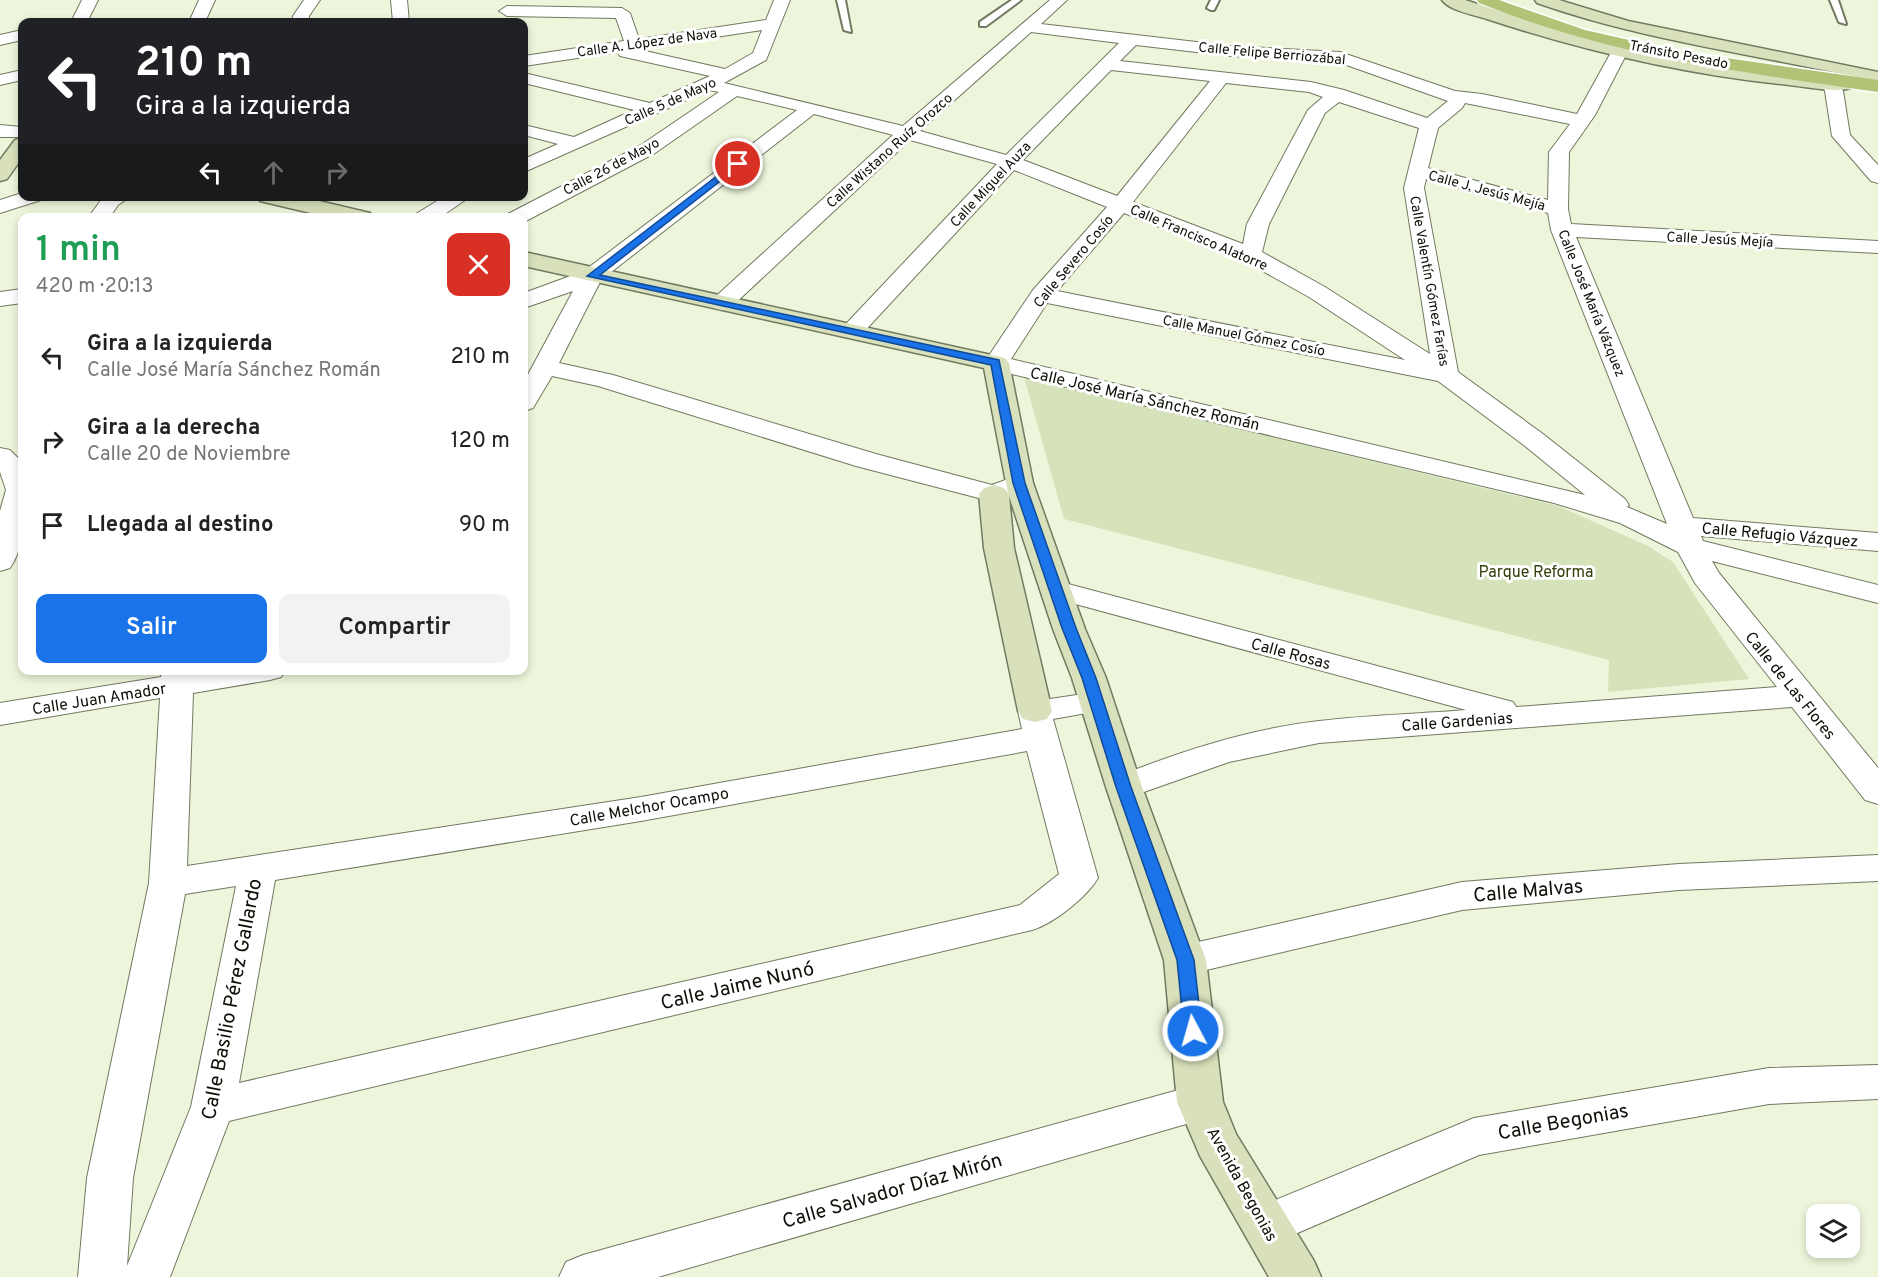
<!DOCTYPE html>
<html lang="es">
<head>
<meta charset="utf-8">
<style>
  :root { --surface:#fff; --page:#f2f2f2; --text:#222; --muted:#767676; --accent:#1a73e8 }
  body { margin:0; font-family:Overpass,sans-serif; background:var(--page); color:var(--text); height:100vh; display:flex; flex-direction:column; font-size:22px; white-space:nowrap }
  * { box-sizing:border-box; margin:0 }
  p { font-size:20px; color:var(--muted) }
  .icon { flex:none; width:33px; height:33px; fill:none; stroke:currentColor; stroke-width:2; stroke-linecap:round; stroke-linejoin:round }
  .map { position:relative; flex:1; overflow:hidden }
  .panel { position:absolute; left:18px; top:213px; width:510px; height:462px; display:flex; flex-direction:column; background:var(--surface); border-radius:12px; box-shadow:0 3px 9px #0003 }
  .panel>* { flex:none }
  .guide { position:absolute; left:18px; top:18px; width:510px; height:183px; border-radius:12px; box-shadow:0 3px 9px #0003; background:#202124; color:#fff; overflow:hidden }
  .controls { position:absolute; left:1806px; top:1204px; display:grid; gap:12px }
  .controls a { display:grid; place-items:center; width:54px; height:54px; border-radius:12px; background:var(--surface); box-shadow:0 3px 9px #0003; font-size:30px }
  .pin { position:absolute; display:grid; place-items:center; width:51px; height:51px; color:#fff; margin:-26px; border:3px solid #fff; border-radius:50%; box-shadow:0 2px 6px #0007 }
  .me { position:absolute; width:66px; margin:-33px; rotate:354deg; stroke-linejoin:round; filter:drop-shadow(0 0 4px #0008) }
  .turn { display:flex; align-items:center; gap:21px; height:126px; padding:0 18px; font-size:27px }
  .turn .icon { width:78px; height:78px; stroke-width:2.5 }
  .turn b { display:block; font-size:42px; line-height:51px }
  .lanes { display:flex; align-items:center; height:57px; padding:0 18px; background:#0003; justify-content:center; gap:30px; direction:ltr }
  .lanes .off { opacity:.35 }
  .round { display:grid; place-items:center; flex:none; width:63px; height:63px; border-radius:12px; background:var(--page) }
  .summary { display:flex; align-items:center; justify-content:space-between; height:102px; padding:0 18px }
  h1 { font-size:36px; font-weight:600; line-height:45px; color:#1e9e55 }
  .primary-button { display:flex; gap:12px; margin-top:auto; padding:12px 18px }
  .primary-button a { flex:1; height:69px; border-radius:12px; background:var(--accent); color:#fff; font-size:24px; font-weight:600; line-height:69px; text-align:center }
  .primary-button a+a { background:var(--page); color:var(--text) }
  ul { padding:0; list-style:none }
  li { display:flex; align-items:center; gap:18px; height:84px; padding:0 18px }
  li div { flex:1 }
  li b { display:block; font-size:22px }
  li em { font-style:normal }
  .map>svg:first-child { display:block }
  .green { fill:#d5e2ba }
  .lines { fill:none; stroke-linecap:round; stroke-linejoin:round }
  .lane-casing { stroke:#717961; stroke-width:4 }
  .street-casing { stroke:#717961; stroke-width:2 }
  .secondary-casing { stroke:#717961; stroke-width:3 }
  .primary-casing { stroke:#fff; stroke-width:3 }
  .lane { fill:#fff; fill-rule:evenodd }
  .street { fill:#fff; fill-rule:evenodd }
  .secondary { fill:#d8e1bb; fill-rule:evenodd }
  .primary { fill:#b2c377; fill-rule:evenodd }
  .route { fill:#1a73e8; stroke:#114b97; stroke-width:1.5 }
  .labels { text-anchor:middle; stroke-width:6; stroke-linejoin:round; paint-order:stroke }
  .far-street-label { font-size:14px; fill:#0d0f07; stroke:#fff }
  .street-label { font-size:16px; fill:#0d0f07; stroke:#fff }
  .park-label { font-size:16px; fill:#34400c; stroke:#fff }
  .near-street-label { font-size:20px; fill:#0d0f07; stroke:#fff }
</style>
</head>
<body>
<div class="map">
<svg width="1878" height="1277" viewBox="0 0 1878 1277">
  <rect width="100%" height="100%" fill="#edf6db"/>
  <path class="green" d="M 1024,377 L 1558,506 L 1648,546 L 1673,562 L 1749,679 L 1608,692 L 1609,660 L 1064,519 Z"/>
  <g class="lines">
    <g class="lane-casing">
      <g id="lane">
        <path d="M 837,0 L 845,0 L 851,32 L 844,30 Z"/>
        <path d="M 1012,0 L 1021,0 L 986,26 L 980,26 L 980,22 Z"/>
        <path d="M 1211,0 L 1219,0 L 1214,10 L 1211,10 L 1207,8 Z"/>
        <path d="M 1830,0 L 1838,0 L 1846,24 L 1839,22 Z"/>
      </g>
    </g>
    <g class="street-casing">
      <g id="street">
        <path d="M 82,0 L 98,0 L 87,22 L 71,22 Z"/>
        <path d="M 199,0 L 215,0 L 205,22 L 189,22 Z"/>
        <path d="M 304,0 L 320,0 L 309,16 L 308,22 L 292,22 L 293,16 Z"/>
        <path d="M 391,0 L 407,0 L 409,22 L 393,22 Z"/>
        <path d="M 774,0 L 790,0 L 766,60 L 724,83 L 903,126 L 1050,0 L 1067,0 L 1041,24 L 1231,46 L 1340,52 L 1455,91 L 1482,94 L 1577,114 L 1614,47 L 1626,47 L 1628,51 L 1595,115 L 1569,152 L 1568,209 L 1571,224 L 1878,241 L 1878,253 L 1576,237 L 1693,518 L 1878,533 L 1878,551 L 1701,536 L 1703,541 L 1878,585 L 1878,603 L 1712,561 L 1719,573 L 1878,768 L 1878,804 L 1865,800 L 1792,707 L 1319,743 L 1229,762 L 1124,799 L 1112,795 L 1106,787 L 1112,779 C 1177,752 1248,729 1319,721 C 1368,715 1417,714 1466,710 L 1046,596 L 1042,590 L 1046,584 L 1057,581 L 1068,584 L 1513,702 L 1516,707 L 1777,687 L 1695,583 L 1678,552 L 1620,523 L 1554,503 L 987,368 L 984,363 L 1033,290 L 1107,207 L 1014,170 L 860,336 L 852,338 L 844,336 L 840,331 L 844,326 L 997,164 L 910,140 L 730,308 L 722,310 L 714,308 L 710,303 L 714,298 L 893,135 L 814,114 L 601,280 L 559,363 L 613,375 L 876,454 L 992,485 L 1019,475 L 1029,477 L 1033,483 L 1029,489 L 994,502 L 856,466 L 598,386 L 552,376 L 533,408 L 524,411 L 524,382 L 573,291 L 524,308 L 524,293 L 584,271 L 797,110 L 737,96 L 655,153 L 524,222 L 524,218 L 505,218 L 508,214 L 641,145 L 719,92 L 709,90 L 524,172 L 524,159 L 558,144 L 524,135 L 524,125 L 574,137 L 634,110 L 524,83 L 524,73 L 650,103 L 710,76 L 620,56 L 618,52 L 524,66 L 524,56 L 624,41 L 616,18 L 507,16 L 499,11 L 507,6 L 622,8 L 630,13 L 639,39 L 766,20 ZM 762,30 L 753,53 L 725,69 L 636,49 ZM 1031,32 L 1119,43 L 1006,155 L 920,131 ZM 1136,45 L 1231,56 L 1338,62 L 1448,101 L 1427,118 L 1344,90 L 1311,82 L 1120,61 ZM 1111,70 L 1210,81 L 1117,196 L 1023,160 ZM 1226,83 L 1309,92 L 1323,97 L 1308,110 L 1247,224 L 1243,244 L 1133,202 ZM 1339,102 L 1419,128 L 1404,188 L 1430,354 L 1325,287 L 1262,252 L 1269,224 L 1325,113 ZM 1465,103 L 1570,124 L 1549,152 L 1548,200 L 1428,168 L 1438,128 L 1462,108 ZM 1426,179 L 1548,213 L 1551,230 L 1667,524 L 1627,507 L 1629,505 L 1625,499 L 1543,434 L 1458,372 L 1424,188 ZM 1124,213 L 1243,260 L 1309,297 L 1405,360 L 1057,291 ZM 1047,303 L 1438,381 L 1525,446 L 1585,495 L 1011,359 Z"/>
        <path d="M 22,30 L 22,40 L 0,45 L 0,35 Z"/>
        <path d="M 22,70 L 22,80 L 0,85 L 0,75 Z"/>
        <path d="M 1830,78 L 1836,79 L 1843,91 L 1850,135 L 1878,165 L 1878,183 L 1871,181 L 1832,136 L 1825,91 L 1821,83 L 1824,79 Z"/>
        <path d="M 0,125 L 22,127 L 22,137 L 0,137 Z"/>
        <path d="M 22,193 L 22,196 L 44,196 L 41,200 L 0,213 L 0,200 Z"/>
        <path d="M 104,196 L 131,196 L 118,205 L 109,218 L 88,218 Z"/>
        <path d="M 445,196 L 471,196 L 439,218 L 413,218 L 416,214 Z"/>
        <path d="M 22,289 L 22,303 L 0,306 L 0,292 Z"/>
        <path d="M 0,448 L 10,450 L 22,462 C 22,495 30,540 10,568 L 0,571 L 0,511 L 6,490 L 0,472 Z"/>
        <path d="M 162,670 L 286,670 L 281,677 L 270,680 L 193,693 L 187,866 L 641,797 L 1022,729 L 1018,711 L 1023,703 L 1097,692 L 1109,695 L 1114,702 L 1109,709 L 1053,719 L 1098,878 C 1087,897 1053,924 1032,930 L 229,1121 L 170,1277 L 78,1277 L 87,1178 L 149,883 L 160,698 L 0,725 L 0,703 L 161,677 ZM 1027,751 L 1059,874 L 1020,905 L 239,1083 L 275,880 L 641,821 ZM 236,886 L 191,1107 L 127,1266 L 133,1178 L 185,894 Z"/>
        <path d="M 1878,855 L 1878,881 L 1679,890 L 1462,910 L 1185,975 L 1171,971 L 1165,960 L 1171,949 L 1185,945 L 1462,882 L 1679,864 Z"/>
        <path d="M 1878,1065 L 1878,1099 L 1769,1104 L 1479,1155 L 1265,1247 L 1249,1241 L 1242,1226 L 1249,1211 L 1474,1118 L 1769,1068 Z"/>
        <path d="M 1200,1084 L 1215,1089 L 1222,1102 L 1215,1115 L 1200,1120 L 658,1277 L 559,1277 L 566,1262 L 583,1255 Z"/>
      </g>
    </g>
    <g class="secondary-casing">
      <g id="secondary">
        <path d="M 1442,0 L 1465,0 L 1554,28 L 1679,58 L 1779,73 L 1846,79 L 1852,80 L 1855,84 L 1852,88 C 1833,93 1809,87 1789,85 C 1688,75 1584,51 1487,19 C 1475,15 1450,11 1442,0 Z"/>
        <path d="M 1535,0 L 1559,0 L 1628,21 L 1878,72 L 1878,82 C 1764,55 1648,42 1537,3 Z"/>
        <path d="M 22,138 L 22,158 L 7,179 L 0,181 L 0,160 L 15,140 Z"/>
        <path d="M 258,196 L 298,196 L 370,213 L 373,218 L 332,218 L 260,201 Z"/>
        <path d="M 524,252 L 1005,358 L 1009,363 L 1033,483 L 1085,629 L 1106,678 L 1142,787 L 1206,960 L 1223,1102 L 1236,1134 L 1314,1261 L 1321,1277 L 1269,1277 L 1200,1156 L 1177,1102 L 1164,960 L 1106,787 L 1072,678 L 1053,629 L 1009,496 L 1014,548 L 1052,711 L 1047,719 L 1035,722 L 1023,719 L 1018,711 L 984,548 L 979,494 L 984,488 L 994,485 L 1004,488 L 1008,493 L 984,368 L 524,266 Z"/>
      </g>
    </g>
    <g class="primary-casing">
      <path id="primary" d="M 1477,0 L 1499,0 L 1585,30 L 1678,51 L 1878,80 L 1878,92 C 1740,72 1610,56 1479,3 Z"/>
    </g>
    <use href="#lane" class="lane"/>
    <use href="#street" class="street"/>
    <use href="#secondary" class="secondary"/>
    <use href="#primary" class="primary"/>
  </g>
  <path class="route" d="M 735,162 L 742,164 L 600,275 L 999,360 L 1025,483 L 1076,628 L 1096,678 L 1131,787 L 1194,960 L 1202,1031 L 1199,1036 L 1193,1039 L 1186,1036 L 1184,1031 L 1177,960 L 1116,787 L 1082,678 L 1062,628 L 1013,483 L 991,365 L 587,276 Z"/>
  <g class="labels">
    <g class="far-street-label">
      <text transform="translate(647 42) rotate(-8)" y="5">Calle A. López de Nava</text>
      <text transform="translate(1272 53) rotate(5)" y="5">Calle Felipe Berriozábal</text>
      <text transform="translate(1679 54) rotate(11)" y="5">Tránsito Pesado</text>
      <text transform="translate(670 101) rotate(-24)" y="5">Calle 5 de Mayo</text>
      <text transform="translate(889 150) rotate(-42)" y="5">Calle Wistano Ruíz Orozco</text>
      <text transform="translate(611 166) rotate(-28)" y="5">Calle 26 de Mayo</text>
      <text transform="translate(990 184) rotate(-47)" y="5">Calle Miguel Auza</text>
      <text transform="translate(1487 190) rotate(15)" y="5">Calle J. Jesús Mejía</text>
      <text transform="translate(1199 237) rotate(23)" y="5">Calle Francisco Alatorre</text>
      <text transform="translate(1720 239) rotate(3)" y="5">Calle Jesús Mejía</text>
      <text transform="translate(1073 261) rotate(-50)" y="5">Calle Severo Cosío</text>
      <text transform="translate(1430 281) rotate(80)" y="5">Calle Valentín Gómez Farías</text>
      <text transform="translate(1592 303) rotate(68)" y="5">Calle José María Vázquez</text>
      <text transform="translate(1244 335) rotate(11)" y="5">Calle Manuel Gómez Cosío</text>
    </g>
    <g class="street-label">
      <text transform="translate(1145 398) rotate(13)" y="6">Calle José María Sánchez Román</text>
      <text transform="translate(1780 534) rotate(5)" y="6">Calle Refugio Vázquez</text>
      <text transform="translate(1291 653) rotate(15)" y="6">Calle Rosas</text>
      <text transform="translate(1791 685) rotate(51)" y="6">Calle de Las Flores</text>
      <text transform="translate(99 698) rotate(-9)" y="6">Calle Juan Amador</text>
      <text transform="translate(1457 721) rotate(-4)" y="6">Calle Gardenias</text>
      <text transform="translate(649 806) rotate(-10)" y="6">Calle Melchor Ocampo</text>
      <text transform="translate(1243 1184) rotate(61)" y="6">Avenida Begonias</text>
    </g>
    <g class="park-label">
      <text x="1536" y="577">Parque Reforma</text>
    </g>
    <g class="near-street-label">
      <text transform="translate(1528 890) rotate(-5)" y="7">Calle Malvas</text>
      <text transform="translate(737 985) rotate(-13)" y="7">Calle Jaime Nunó</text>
      <text transform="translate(231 999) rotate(-79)" y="7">Calle Basilio Pérez Gallardo</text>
      <text transform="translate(1563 1121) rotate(-10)" y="7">Calle Begonias</text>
      <text transform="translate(892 1190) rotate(-16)" y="7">Calle Salvador Díaz Mirón</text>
    </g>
  </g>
</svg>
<div class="controls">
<a><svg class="icon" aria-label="layers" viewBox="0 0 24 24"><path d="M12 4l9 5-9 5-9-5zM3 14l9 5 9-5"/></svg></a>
</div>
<div class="pin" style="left:738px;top:164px;background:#d93025"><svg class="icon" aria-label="arrive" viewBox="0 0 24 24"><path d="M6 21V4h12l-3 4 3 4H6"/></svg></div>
<svg class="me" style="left:1193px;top:1031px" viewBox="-20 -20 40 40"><circle r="17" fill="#1a73e8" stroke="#fff" stroke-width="3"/><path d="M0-11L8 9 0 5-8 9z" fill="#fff"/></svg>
<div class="guide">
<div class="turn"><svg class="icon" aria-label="left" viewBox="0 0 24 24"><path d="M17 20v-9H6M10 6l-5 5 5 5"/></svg><div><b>210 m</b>Gira a la izquierda</div></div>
<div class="lanes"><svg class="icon" aria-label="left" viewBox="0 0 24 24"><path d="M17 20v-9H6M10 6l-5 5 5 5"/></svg><svg class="icon off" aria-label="ahead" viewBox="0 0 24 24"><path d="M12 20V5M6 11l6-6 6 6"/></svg><svg class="icon off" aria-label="right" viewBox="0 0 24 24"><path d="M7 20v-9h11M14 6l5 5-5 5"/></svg></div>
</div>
<section class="panel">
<div class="summary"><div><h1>1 min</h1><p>420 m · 20:13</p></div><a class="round" style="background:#d93025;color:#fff"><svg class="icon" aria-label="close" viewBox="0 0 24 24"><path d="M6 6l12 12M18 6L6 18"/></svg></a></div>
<ul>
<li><svg class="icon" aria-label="left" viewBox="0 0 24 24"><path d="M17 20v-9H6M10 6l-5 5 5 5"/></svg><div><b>Gira a la izquierda</b><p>Calle José María Sánchez Román</p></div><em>210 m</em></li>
<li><svg class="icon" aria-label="right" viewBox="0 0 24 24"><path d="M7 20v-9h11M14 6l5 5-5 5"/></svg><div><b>Gira a la derecha</b><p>Calle 20 de Noviembre</p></div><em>120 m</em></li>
<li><svg class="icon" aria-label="arrive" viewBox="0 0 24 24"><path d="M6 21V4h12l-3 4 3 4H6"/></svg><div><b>Llegada al destino</b></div><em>90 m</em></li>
</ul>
<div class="primary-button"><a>Salir</a><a>Compartir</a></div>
</section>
</div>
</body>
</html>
